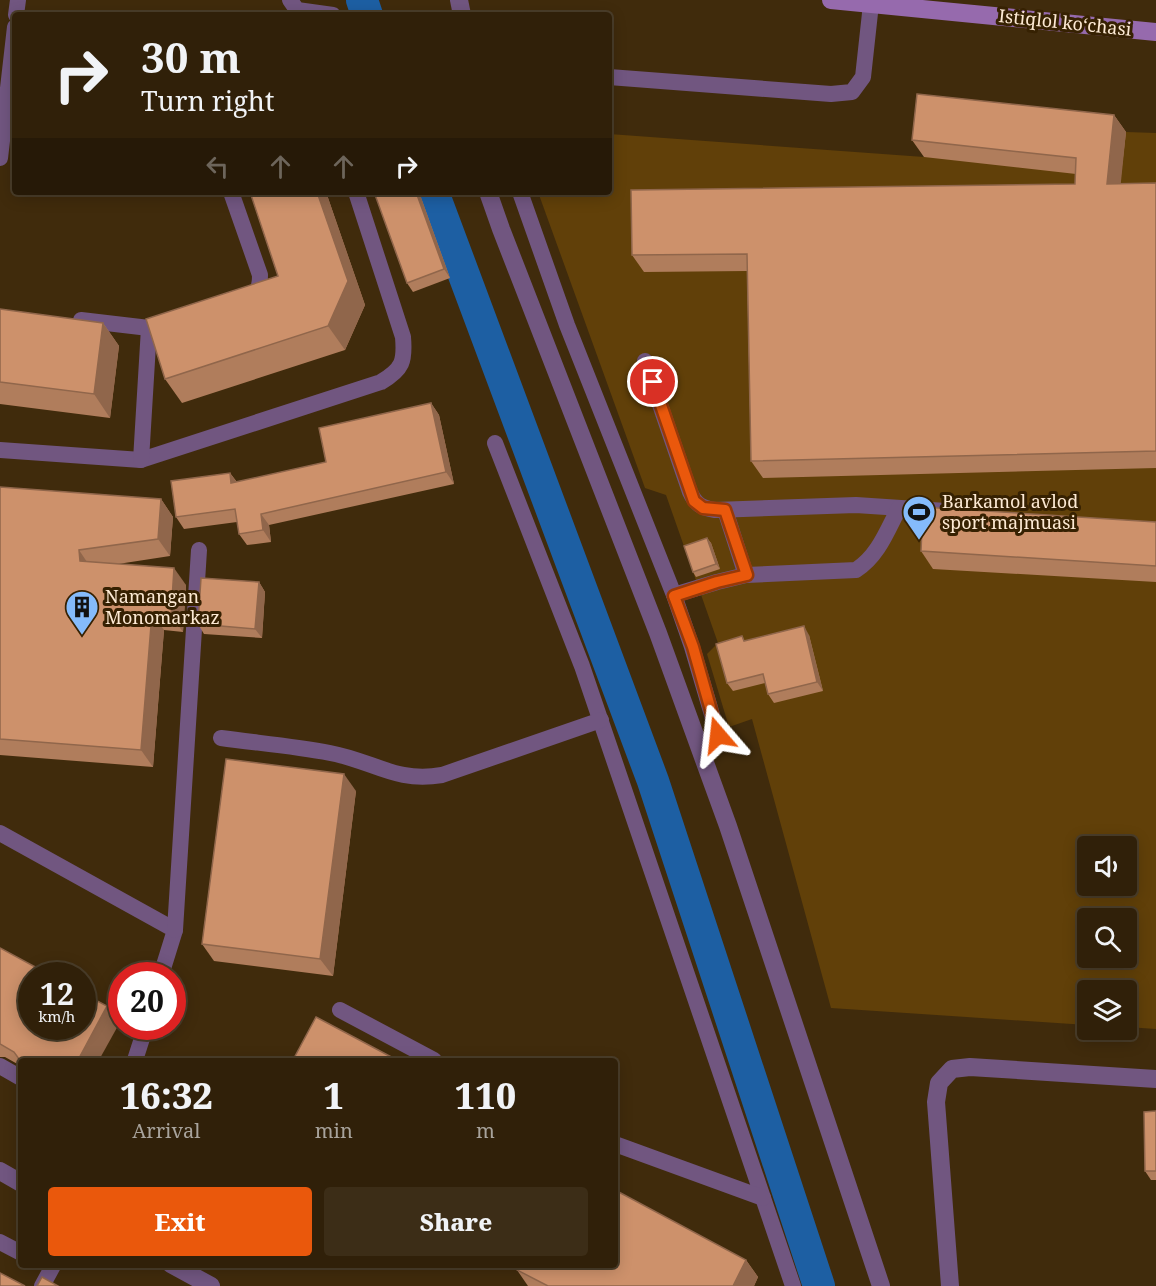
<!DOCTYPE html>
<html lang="en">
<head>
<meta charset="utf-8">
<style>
  :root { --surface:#302009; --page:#3c2d17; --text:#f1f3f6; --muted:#a8a39c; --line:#4b3e2a; --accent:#ea580c }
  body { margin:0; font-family:"Noto Serif",serif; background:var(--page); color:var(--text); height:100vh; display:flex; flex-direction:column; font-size:22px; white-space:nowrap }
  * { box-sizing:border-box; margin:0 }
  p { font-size:20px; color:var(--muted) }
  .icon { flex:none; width:33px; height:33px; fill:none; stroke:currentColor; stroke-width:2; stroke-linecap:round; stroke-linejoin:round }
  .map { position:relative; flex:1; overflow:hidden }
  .details { position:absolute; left:18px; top:1058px; width:600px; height:210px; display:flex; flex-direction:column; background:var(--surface); border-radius:6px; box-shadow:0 3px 15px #0003,0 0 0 2px var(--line) }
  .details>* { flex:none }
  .hud { position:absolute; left:12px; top:12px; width:600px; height:183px; border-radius:6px; box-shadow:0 3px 15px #0003,0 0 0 2px var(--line); background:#302009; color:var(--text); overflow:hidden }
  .buttons { position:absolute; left:1077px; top:836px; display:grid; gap:12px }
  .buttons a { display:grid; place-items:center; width:60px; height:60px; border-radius:6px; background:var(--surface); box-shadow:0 3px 15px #0003,0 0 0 2px var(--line); font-size:30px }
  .speed { position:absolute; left:18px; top:962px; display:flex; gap:12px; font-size:30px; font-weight:700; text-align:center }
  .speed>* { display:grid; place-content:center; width:78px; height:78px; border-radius:50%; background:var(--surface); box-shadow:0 3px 15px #0003,0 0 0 2px var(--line); line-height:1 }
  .speed small { font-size:15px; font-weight:400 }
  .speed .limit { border:9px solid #d22; background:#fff; color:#111 }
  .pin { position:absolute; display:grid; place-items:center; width:51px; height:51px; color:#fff; margin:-26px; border:3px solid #fff; border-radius:50%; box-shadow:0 2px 6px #0007 }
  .me { position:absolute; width:66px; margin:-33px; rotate:343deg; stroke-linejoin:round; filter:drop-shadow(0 0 4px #0008) }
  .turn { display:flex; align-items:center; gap:21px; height:126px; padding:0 30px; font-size:27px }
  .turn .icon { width:78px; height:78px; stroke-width:2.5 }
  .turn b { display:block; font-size:42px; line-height:51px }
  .lanes { display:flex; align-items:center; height:57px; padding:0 30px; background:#0003; justify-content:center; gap:30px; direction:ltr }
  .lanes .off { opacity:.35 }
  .eta { display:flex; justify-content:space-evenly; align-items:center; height:102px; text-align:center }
  .eta b { font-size:36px; font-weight:800; line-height:42px }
  .button { display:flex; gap:12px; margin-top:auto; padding:12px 30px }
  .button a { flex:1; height:69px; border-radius:6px; background:var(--accent); color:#fff; font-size:24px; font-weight:800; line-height:69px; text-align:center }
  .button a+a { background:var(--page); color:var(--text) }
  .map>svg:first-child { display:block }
  .grass { fill:#614009; fill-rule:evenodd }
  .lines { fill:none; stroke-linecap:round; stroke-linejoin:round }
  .canal { stroke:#1d5fa3; stroke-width:32 }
  .lane { stroke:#715680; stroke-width:16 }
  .street { stroke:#715680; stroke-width:18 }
  .secondary { stroke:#966aad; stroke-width:18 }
  .wall { fill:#b07d5c }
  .shaded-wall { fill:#90664b }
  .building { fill:#cd916b; stroke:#90664b; stroke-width:1.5 }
  .route-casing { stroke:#983908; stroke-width:15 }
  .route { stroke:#ea580c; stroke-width:10 }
  .labels { text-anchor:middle; stroke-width:6; stroke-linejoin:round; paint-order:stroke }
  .street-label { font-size:18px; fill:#fdead4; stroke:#362102 }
  .poi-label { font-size:18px; fill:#fdead4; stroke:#362102; text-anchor:start }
</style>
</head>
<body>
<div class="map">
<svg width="1156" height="1286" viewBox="0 0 1156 1286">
  <rect width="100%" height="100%" fill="#402b0c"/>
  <path class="grass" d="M 1126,132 L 1156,133 L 1156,1029 L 1127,1027 L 1126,990 L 1088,990 L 1087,1025 L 831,1008 L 752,719 L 729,727 L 707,654 L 718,643 L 666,495 L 645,488 L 538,192 L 609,192 L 609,134 L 924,157 ZM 1088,846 L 1126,846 L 1126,885 L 1088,885 ZM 1088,918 L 1126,918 L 1126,957 L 1088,957 Z"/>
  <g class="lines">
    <g class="canal">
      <path d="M 362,0 L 367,15"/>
      <path d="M 433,192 L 653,781 L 819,1286"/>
    </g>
    <g class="lane">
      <path d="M 290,0 L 297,10 L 333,15"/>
      <path d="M 16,15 L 18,0"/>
      <path d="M 609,77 L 831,94 L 852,92 L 863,77 L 871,4"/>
      <path d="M 0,158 L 15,27"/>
      <path d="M 231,192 L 260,275 C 260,287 258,293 247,299"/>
      <path d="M 520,192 L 567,325 L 674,595 L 692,647 L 718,735"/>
      <path d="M 81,320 L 149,328 L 159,328 L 169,325"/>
      <path d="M 645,361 L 690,492 C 696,505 702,508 715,510 L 856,505 L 946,511"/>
      <path d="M 495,443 L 582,666 L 793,1286"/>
      <path d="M 0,450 L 141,460 L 381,382 C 403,369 405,361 403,337 L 356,192"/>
      <path d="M 141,460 L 149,328"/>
      <path d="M 725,510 L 746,575 L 856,570 C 878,556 887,531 899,508"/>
      <path d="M 674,595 L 717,582 L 746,575"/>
      <path d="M 221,738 C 257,743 294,746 330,753 C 374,761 395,783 442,775 L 601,720"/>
      <path d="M 0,833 L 175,930 L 161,975"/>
      <path d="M 175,930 L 199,550"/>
      <path d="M 340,1010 L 434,1060"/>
      <path d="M 135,1060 L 146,1026"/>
      <path d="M 0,1066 L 21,1078"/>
      <path d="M 615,1144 L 763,1198"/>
      <path d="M 0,1242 L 21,1253"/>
      <path d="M 42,1286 L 54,1264"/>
    </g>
    <g class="street">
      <path d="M 459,0 L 462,15"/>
      <path d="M 488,192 L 501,229 L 658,633 L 728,826 L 881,1286"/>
      <path d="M 0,1171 L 21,1183"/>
      <path d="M 171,1264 L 211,1286"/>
      <path d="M 950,1286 L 936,1102 L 939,1083 L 952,1069 L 970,1067 L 1156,1079"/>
    </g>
    <path class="secondary" d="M 831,0 L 1156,32"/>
  </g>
  <g class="wall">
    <path d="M 1114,115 L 1126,132 L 1120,184 L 1156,183 L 1156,468 L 763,478 L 751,461 L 747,271 L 644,272 L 632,255 L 1075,184 L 1076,174 L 924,157 L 912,140 Z"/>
    <path d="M 250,192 L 326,192 L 365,305 L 345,350 L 182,403 L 165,379 L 278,276 Z"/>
    <path d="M 419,192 L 450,278 L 413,292 L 407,283 Z"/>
    <path d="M 0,309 L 103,323 L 119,346 L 110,418 L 0,404 Z"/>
    <path d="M 431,403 L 439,415 L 454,484 L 269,525 L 271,542 L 247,545 L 239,534 L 237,522 L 184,529 L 176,517 L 230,473 L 237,482 L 326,462 Z"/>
    <path d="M 0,487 L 161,499 L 173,517 L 170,556 L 118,564 L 186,585 L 183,632 L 164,630 L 153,767 L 0,755 Z"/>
    <path d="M 1156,522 L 1156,582 L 933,569 L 921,551 Z"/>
    <path d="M 707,538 L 711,543 L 720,569 L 696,577 L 693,572 Z"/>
    <path d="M 259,582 L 265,592 L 262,638 L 204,634 L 198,624 Z"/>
    <path d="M 809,635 L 823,691 L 774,703 L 768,694 L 765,683 L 733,691 L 727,683 L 746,641 Z"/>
    <path d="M 356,791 L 333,976 L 214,961 L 202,944 Z"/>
    <path d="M 0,948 L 107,1006 L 119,1024 L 21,1060 L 21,1066 L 5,1057 L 0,1057 Z"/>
    <path d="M 1156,1111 L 1156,1180 L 1151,1180 L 1145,1171 Z"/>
    <path d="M 746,1260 L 758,1277 L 754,1286 L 528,1286 L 517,1270 Z"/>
  </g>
  <g class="shaded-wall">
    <path d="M 1114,115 L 1126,132 L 1119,201 L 1107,184 Z"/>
    <path d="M 317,192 L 326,192 L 365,305 L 345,350 L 328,326 Z"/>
    <path d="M 416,192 L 419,192 L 450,278 L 444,269 Z"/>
    <path d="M 103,323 L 119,346 L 110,418 L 94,394 Z"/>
    <path d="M 431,403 L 439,415 L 454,484 L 446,472 Z"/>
    <path d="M 230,473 L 238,484 L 231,483 Z"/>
    <path d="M 161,499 L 173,517 L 170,556 L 158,539 Z"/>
    <path d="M 261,514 L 269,525 L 271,542 L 263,530 Z"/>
    <path d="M 707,538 L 711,543 L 720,569 L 716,564 Z"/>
    <path d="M 79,550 L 91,568 L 80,561 Z"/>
    <path d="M 174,568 L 186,585 L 183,632 L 171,615 Z"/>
    <path d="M 259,582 L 265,592 L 262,638 L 255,629 Z"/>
    <path d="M 152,613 L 164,630 L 153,767 L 141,750 Z"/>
    <path d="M 804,626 L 809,635 L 823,691 L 817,682 Z"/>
    <path d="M 344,774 L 356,791 L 333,976 L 320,959 Z"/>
    <path d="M 107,1006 L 119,1024 L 99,1060 L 78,1060 Z"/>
    <path d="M 746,1260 L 758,1277 L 754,1286 L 733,1286 Z"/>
  </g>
  <g class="building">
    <path d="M 15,88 L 15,107 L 13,106 Z"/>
    <path d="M 917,94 L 1114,115 L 1107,184 L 1156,183 L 1156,451 L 751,461 L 747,254 L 632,255 L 631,190 L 1075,184 L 1076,158 L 912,140 Z"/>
    <path d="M 250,192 L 317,192 L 348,281 L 328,326 L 165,379 L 146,319 L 278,276 Z"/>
    <path d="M 374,192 L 416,192 L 444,269 L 407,283 Z"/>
    <path d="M 0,309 L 103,323 L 94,394 L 0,382 Z"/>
    <path d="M 431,403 L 446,472 L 261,514 L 263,530 L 239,534 L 235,509 L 176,517 L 171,481 L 230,473 L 231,483 L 326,462 L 319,428 Z"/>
    <path d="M 0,487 L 161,499 L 158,539 L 79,550 L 80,561 L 174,568 L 171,615 L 152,613 L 141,750 L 0,739 Z"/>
    <path d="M 923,507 L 1156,522 L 1156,566 L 921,551 Z"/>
    <path d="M 707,538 L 716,564 L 693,572 L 684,546 Z"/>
    <path d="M 201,578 L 259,582 L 255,629 L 198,624 Z"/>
    <path d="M 804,626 L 817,682 L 768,694 L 763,674 L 727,683 L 716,644 L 742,636 L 744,641 Z"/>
    <path d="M 226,759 L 344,774 L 320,959 L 202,944 Z"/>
    <path d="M 0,948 L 50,975 L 32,975 L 32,1026 L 82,1026 L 82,993 L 107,1006 L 78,1060 L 21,1060 L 19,1059 L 14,1052 L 0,1044 Z"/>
    <path d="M 316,1017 L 397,1060 L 293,1060 Z"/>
    <path d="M 1156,1111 L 1156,1171 L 1145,1171 L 1144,1112 Z"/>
    <path d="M 615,1190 L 746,1260 L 733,1286 L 548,1286 L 517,1270 L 519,1264 L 615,1264 Z"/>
    <path d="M 0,1273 L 25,1286 L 0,1286 Z"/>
    <path d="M 42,1277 L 58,1286 L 37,1286 Z"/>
  </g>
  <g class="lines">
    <g class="route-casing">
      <path id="route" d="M 653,382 L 694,501 L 703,508 L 725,510 L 747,575 L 717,582 L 674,596 L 693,647 L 718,735"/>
    </g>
    <use href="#route" class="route"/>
  </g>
  <defs>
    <g id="stadium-pin" transform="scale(1.725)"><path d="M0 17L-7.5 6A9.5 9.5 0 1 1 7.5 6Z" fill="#85bbfb" stroke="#362102"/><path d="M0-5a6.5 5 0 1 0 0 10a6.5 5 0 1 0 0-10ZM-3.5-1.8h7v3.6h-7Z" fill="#111"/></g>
    <g id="building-pin" transform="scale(1.725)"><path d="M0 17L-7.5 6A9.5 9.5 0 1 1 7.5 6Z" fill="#85bbfb" stroke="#362102"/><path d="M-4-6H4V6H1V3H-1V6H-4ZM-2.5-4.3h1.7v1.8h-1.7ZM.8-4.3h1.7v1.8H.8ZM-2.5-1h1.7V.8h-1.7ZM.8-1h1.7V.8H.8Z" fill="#111"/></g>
  </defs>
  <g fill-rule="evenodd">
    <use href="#stadium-pin" x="919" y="512"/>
    <use href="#building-pin" x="82" y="607"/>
  </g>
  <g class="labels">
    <g class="street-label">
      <text transform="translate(1065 23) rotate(6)" y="6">Istiqlol koʻchasi</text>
    </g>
    <g class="poi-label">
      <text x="942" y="508">Barkamol avlod<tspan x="942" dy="21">sport majmuasi</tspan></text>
      <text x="105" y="603">Namangan<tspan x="105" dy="21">Monomarkaz</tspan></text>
    </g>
  </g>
</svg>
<div class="buttons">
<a><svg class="icon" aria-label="sound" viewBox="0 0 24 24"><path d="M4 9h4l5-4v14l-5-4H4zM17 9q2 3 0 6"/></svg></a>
<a><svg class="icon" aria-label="search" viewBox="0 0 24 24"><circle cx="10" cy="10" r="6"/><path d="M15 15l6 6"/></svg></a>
<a><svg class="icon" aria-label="layers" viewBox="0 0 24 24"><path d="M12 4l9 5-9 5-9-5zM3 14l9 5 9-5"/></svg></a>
</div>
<div class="speed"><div>12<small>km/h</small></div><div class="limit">20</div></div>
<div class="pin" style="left:653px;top:382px;background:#d93025"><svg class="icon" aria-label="arrive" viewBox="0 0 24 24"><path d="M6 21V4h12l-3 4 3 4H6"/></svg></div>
<svg class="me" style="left:718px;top:735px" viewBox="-20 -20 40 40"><path d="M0-17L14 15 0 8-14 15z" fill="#ea580c" stroke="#fff" stroke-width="4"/></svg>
<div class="hud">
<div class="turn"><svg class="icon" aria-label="right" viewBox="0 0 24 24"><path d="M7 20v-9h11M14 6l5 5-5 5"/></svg><div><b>30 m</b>Turn right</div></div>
<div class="lanes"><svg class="icon off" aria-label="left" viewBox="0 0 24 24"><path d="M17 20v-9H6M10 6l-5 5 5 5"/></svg><svg class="icon off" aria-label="ahead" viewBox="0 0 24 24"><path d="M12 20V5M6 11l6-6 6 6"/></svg><svg class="icon off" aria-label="ahead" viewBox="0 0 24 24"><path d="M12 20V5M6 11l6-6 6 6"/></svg><svg class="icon" aria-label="right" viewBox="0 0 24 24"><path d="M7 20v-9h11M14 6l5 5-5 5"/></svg></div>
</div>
<section class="details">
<div class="eta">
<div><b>16:32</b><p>Arrival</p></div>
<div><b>1</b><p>min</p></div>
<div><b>110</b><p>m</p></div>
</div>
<div class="button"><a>Exit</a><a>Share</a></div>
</section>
</div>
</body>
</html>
